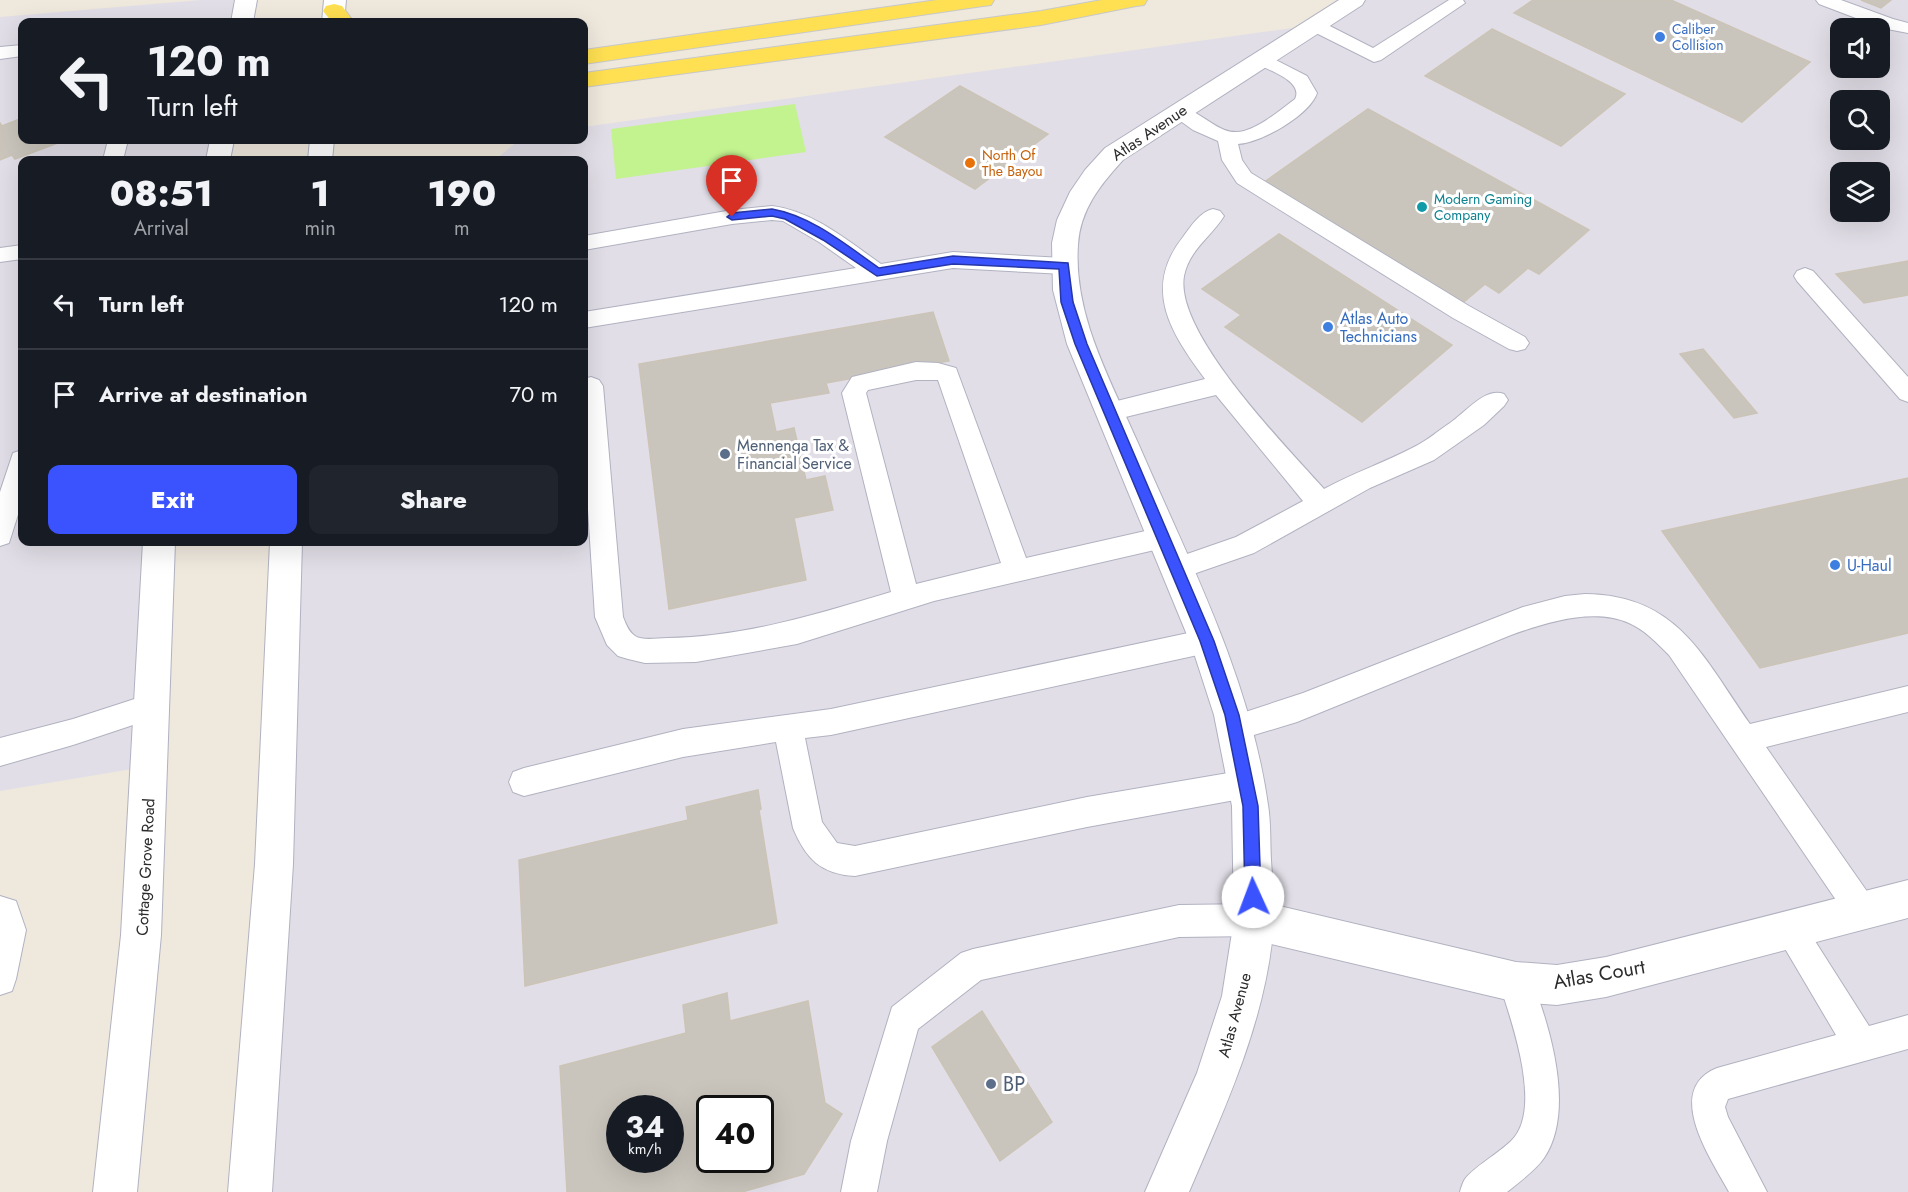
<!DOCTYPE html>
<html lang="en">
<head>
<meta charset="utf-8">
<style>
  :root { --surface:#171b24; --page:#20242c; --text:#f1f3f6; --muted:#9ea1a6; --line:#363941; --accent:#3a53ff }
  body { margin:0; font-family:Jost,sans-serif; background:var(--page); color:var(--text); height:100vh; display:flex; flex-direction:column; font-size:22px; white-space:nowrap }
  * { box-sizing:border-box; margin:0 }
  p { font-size:20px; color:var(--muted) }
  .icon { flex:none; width:33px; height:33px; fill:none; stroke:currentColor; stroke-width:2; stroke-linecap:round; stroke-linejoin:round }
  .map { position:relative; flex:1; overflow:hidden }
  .drawer { position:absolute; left:18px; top:156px; width:570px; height:390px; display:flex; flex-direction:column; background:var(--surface); border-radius:12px; box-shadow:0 6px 24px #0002 }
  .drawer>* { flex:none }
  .top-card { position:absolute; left:18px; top:18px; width:570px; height:126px; border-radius:12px; box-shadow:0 6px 24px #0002; background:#171b24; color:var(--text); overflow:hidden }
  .fabs { position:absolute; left:1830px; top:18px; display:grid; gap:12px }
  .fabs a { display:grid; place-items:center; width:60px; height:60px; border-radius:12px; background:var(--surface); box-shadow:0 6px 24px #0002; font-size:30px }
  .speed { position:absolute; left:606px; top:1095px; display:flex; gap:12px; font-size:30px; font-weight:700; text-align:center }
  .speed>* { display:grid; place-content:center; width:78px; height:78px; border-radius:50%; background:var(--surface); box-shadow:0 6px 24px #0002; line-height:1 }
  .speed small { font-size:15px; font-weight:400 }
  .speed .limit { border:3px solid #111; border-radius:9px; background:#fff; color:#111 }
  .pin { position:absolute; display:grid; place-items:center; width:51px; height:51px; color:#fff; margin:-62px -26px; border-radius:50% 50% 50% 0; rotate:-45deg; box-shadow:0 0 6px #0007 }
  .pin .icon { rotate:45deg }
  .me { position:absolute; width:66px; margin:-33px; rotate:358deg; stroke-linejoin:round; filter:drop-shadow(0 0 4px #0008) }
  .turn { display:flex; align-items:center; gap:21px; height:126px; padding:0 30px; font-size:27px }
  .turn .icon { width:78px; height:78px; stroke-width:2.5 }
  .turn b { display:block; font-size:42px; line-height:51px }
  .eta { display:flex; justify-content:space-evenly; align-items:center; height:102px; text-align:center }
  .eta b { font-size:36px; font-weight:800; line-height:42px }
  .button { display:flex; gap:12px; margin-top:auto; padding:12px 30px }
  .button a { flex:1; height:69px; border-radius:12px; background:var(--accent); color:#fff; font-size:24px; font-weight:800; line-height:69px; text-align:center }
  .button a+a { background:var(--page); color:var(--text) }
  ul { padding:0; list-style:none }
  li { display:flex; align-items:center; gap:18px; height:90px; padding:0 30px; border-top:2px solid var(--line) }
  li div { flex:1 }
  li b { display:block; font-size:22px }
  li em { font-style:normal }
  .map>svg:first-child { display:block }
  .industrial { fill:#e1dee7; fill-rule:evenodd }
  .pitch { fill:#c3f38f }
  .building { fill:#cac5bc; stroke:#cbc4b6; stroke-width:1.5; fill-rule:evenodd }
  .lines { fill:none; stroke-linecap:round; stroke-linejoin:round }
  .service-casing { stroke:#b1b2c1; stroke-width:2 }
  .minor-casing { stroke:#b1b2c1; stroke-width:2 }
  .tertiary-casing { stroke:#b1b2c1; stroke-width:2 }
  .secondary-casing { stroke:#b1b2c1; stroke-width:2 }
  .primary-casing { stroke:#c8c8c8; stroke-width:2 }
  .service { fill:#fff; fill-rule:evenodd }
  .minor { fill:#fff; fill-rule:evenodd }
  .tertiary { fill:#fff; fill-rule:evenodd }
  .secondary { fill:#fff; fill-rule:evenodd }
  .primary { fill:#ffe052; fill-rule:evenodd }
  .route { fill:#3a53ff; stroke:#2636a6; stroke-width:1.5 }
  .shop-dot { fill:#3f7fe0; stroke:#fff; stroke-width:2 }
  .food-dot { fill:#e8710a; stroke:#fff; stroke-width:2 }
  .culture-dot { fill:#0f9aa8; stroke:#fff; stroke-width:2 }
  .service-dot { fill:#5c6f8a; stroke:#fff; stroke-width:2 }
  .labels { text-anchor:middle; stroke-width:6; stroke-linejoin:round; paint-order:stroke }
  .far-shop-label { font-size:14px; fill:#366cbe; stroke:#fff; text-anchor:start }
  .far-food-label { font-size:14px; fill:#c56008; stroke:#fff; text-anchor:start }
  .far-culture-label { font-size:14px; fill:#0d838f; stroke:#fff; text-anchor:start }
  .street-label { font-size:16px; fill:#2c2c2c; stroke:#fff }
  .shop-label { font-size:16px; fill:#366cbe; stroke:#fff; text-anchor:start }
  .service-label { font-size:16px; fill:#4e5e75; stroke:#fff; text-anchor:start }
  .near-street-label { font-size:20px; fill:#2c2c2c; stroke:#fff }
  .near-service-label { font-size:20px; fill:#4e5e75; stroke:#fff; text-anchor:start }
</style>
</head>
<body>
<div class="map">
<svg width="1908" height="1192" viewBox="0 0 1908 1192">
  <rect width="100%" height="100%" fill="#efe8dd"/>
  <g class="industrial">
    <path d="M 201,0 L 246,0 L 242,22 L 22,22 L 22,140 L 222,140 L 218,160 L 22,160 L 22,542 L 159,542 L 150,766 L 0,791 L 0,17 Z"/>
    <path d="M 1354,0 L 1908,0 L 1908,1192 L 250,1192 L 283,679 L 286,542 L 584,542 L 584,160 L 495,160 L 519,140 L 584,140 L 584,127 L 1314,25 ZM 1840,28 L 1880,28 L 1880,68 L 1840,68 ZM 1840,100 L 1880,100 L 1880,140 L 1840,140 ZM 1840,172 L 1880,172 L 1880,212 L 1840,212 ZM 620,1108 L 670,1108 L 670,1160 L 620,1160 ZM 710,1108 L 760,1108 L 760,1160 L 710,1160 Z"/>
  </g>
  <path class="pitch" d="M 795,104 L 806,152 L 616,179 L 611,129 Z"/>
  <g class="building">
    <path d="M 1533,0 L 1671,0 L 1810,62 L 1742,122 L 1514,13 Z"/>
    <path d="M 1861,0 L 1891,0 L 1881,8 Z"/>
    <path d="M 1492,29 L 1625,94 L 1561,146 L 1425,76 Z"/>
    <path d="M 960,86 L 1048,134 L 975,189 L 885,137 Z"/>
    <path d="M 1368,109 L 1589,230 L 1539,274 L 1528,268 L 1499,293 L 1485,284 L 1459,306 L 1260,185 Z"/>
    <path d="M 22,118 L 22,140 L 63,141 L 15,159 L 12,155 L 0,160 L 0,123 L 2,126 Z"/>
    <path d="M 1279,234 L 1452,345 L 1362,422 L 1225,327 L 1241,315 L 1202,289 Z"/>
    <path d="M 1908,261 L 1908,295 L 1864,303 L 1836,274 Z"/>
    <path d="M 933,312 L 949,361 L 826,383 L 829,393 L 770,403 L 776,432 L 794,428 L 806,480 L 825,476 L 833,510 L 794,518 L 806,580 L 669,609 L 639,364 Z"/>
    <path d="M 1703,349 L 1757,413 L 1734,418 L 1680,354 Z"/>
    <path d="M 1908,478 L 1908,633 L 1760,668 L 1662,531 Z"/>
    <path d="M 758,790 L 761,809 L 759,810 L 777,923 L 525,986 L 519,860 L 688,820 L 686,807 Z"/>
    <path d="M 727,993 L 730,1021 L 808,1001 L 825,1103 L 842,1114 L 804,1174 L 742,1192 L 567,1192 L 560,1066 L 686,1033 L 683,1005 ZM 620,1108 L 670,1108 L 670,1160 L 620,1160 ZM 710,1108 L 760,1108 L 760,1160 L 710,1160 Z"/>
    <path d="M 982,1011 L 1052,1122 L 1000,1161 L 932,1047 Z"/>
  </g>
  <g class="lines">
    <g class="service-casing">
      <g id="service">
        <path d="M 1449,0 L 1463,0 L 1465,3 L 1381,60 L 1374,62 L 1308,29 L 1305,25 L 1308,21 L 1320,21 L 1373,48 Z"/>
        <path d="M 1816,0 L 1841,0 L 1893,19 L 1908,23 L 1908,33 L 1882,28 L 1819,4 Z"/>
        <path d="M 22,45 L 22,56 L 0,59 L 0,47 Z"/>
        <path d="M 1262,53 L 1307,76 L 1317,93 C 1310,115 1261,143 1238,144 L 1242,160 L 1251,173 L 1469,306 L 1525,337 L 1529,343 L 1525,349 L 1517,351 L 1509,349 L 1453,318 L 1237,183 L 1222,160 L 1218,141 L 1193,130 L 1168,112 L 1171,108 C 1197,101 1216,139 1244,131 C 1262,126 1280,110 1295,99 C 1304,81 1268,70 1255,63 L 1253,59 L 1255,55 Z"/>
        <path d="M 108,140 L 128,140 L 123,160 L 103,160 Z"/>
        <path d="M 772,206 C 813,211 848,241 881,264 L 953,252 L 1064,258 L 1072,261 L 1075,266 L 1072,271 L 1064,274 L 953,268 L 584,328 L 584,312 L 856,268 L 819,242 L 783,221 L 772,220 L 732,224 L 584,250 L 584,236 L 732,210 Z"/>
        <path d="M 1213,209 L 1220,211 L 1224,216 C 1211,237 1189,250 1184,276 C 1174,333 1287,447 1324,489 C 1353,473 1386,462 1416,446 C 1428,440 1439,430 1450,423 C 1466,412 1485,387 1504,394 L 1508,400 L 1504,406 L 1484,425 L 1434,460 L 1370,488 L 1254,553 L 1176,580 L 1167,577 L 1163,569 L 1167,561 L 1236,537 L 1303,501 L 1216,395 L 1109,421 L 1100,419 L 1097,412 L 1100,405 L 1109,403 L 1205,379 C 1171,333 1142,289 1183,237 C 1191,226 1200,212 1213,209 Z"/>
        <path d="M 22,245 L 22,259 L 0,262 L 0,248 Z"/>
        <path d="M 1805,268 L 1813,271 L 1908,377 L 1908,402 L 1900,399 L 1797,281 L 1794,276 L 1797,271 Z"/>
        <path d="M 916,362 L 938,363 L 956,368 L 1026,558 L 1163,527 L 1172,530 L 1176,538 L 1172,546 L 934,601 L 797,644 L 696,662 L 645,663 L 628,659 L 618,656 L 607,645 L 595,617 L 584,448 L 584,379 L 591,377 L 599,380 L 603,386 L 623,617 C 626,624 628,631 635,636 C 643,641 657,638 667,638 C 744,637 818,614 891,592 L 842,393 L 852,377 ZM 916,380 L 938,380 L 1001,563 L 916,584 L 866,393 L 868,390 Z"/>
        <path d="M 22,450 L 22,502 L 9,543 L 0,546 L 0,492 L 13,453 Z"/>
        <path d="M 1585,594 C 1678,595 1703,657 1750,724 L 1908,686 L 1908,712 L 1766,747 L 1873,900 L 1878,911 L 1873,922 L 1862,927 L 1851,922 L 1669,655 C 1657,643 1645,630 1629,623 C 1593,607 1545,623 1511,635 L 1297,722 L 1234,741 L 1224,737 L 1219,728 L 1224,719 L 1303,693 L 1523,607 L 1565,596 Z"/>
        <path d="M 1207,629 L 1217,632 L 1221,641 L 1217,650 L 1207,653 L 831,735 L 805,738 L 822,822 L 837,843 L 855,846 L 1087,797 L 1246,770 L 1257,774 L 1261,784 L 1257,794 L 1246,798 L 1087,827 L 855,876 C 821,874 806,859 793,828 L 776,742 L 683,757 L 524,796 L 513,792 L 509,782 L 513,772 L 524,768 L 683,729 L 831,709 Z"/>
        <path d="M 153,693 L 163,697 L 167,706 L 163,715 L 73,745 L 0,766 L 0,738 L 73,719 Z"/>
        <path d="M 0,896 L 16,901 L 26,930 L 16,979 L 12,991 L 0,995 Z"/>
        <path d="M 1254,904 L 1265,909 L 1270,920 L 1265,931 L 1254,936 L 1179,937 L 981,980 L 918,1029 L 887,1141 L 877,1192 L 841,1192 L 851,1141 L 892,1007 L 961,953 L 973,949 L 1179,905 Z"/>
        <path d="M 1790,914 L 1801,919 L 1869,1026 L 1908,1015 L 1908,1049 L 1728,1099 L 1725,1107 L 1728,1117 L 1767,1192 L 1729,1192 C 1711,1159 1663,1090 1717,1068 L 1836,1035 L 1774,930 L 1779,919 Z"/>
        <path d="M 1516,965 L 1528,970 C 1548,1020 1577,1109 1544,1158 C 1535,1171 1519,1182 1507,1192 L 1460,1192 C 1461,1188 1463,1182 1465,1179 C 1474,1167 1499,1153 1511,1141 C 1544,1110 1511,1020 1499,982 L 1504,970 Z"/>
      </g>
    </g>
    <g class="minor-casing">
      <path id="minor" d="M 1908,880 L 1908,918 L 1606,997 L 1557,1005 L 1516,1002 L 1254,940 L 1240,934 L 1234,920 L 1240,906 L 1254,900 L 1516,962 L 1557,965 L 1606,957 Z"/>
    </g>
    <g class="tertiary-casing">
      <path id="tertiary" d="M 1339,0 L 1365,0 L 1362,5 L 1123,160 C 1100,185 1080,210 1078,245 C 1073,315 1111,381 1138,443 C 1189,561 1250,677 1268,805 C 1271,823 1270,842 1271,860 C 1272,879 1275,900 1274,920 C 1268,1016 1226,1105 1189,1192 L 1145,1192 L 1197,1073 L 1222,996 L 1234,920 L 1232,806 L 1214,715 L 1192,647 L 1067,344 L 1053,290 L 1052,243 L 1057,220 L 1070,192 L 1085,170 L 1105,148 Z"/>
    </g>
    <g class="secondary-casing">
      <g id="secondary">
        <path d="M 235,0 L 257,0 L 253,22 L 231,22 Z"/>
        <path d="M 324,0 L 346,0 L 344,22 L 322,22 Z"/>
        <path d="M 210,140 L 234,140 L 230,160 L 206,160 Z"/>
        <path d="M 310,140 L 334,140 L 332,160 L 308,160 Z"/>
        <path d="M 143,542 L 175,542 L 161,935 L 137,1192 L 93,1192 L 121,935 Z"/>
        <path d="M 270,542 L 302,542 L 293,864 L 272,1192 L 228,1192 L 255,864 Z"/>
      </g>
    </g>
    <g class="primary-casing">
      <g id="primary">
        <path d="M 937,0 L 994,0 L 991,5 L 983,6 L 584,64 L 584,50 Z"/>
        <path d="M 1102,0 L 1147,0 L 1144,5 L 1136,6 L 1041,25 L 584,87 L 584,73 L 1041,11 Z"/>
        <path d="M 334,4 L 342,6 L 354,22 L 332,22 L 323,11 L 326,6 Z"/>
      </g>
    </g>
    <use href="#service" class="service"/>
    <use href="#minor" class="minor"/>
    <use href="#tertiary" class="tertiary"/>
    <use href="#secondary" class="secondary"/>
    <use href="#primary" class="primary"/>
  </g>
  <path class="route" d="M 772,209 C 812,216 846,245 879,268 L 953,256 L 1068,263 L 1073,302 L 1087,344 L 1214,641 L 1239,715 L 1258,806 L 1261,897 L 1259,903 L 1253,905 L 1247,903 L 1245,897 L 1243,806 L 1225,715 L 1200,641 L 1075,344 L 1061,302 L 1059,269 L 953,264 L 877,276 L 823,240 L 785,219 L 772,216 L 732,220 L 727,217 L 732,213 Z"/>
  <g class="shop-dot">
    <circle cx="1660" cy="37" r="6"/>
    <circle cx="1328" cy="327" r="6"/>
    <circle cx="1835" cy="565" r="6"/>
  </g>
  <circle class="food-dot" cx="970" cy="163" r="6"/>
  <circle class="culture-dot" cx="1422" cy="207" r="6"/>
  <g class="service-dot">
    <circle cx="725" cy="454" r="6"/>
    <circle cx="991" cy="1084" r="6"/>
  </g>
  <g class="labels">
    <g class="far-shop-label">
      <text x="1672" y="34">Caliber<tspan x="1672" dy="16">Collision</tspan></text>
    </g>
    <g class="far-food-label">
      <text x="982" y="160">North Of<tspan x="982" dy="16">The Bayou</tspan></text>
    </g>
    <g class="far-culture-label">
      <text x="1434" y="204">Modern Gaming<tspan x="1434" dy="16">Company</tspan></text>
    </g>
    <g class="street-label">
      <text transform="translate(1149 132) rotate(-34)" y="6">Atlas Avenue</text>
      <text transform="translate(145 867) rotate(-87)" y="6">Cottage Grove Road</text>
      <text transform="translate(1234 1015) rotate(-75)" y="6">Atlas Avenue</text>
    </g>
    <g class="shop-label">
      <text x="1340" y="324">Atlas Auto<tspan x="1340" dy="18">Technicians</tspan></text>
      <text x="1847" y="571">U-Haul</text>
    </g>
    <g class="service-label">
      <text x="737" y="451">Mennenga Tax &amp;<tspan x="737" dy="18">Financial Service</tspan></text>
    </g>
    <g class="near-street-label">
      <text transform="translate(1599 974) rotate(-10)" y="7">Atlas Court</text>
    </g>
    <g class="near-service-label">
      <text x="1003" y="1091">BP</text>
    </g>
  </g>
</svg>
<div class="fabs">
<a><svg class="icon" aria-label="sound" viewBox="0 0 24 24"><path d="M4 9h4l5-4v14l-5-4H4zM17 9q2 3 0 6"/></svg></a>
<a><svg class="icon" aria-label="search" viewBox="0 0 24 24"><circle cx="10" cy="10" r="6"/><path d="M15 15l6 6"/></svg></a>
<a><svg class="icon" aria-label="layers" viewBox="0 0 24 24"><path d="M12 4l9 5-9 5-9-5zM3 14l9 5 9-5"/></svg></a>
</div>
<div class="speed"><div>34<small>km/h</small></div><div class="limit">40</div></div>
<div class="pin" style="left:732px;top:217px;background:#d93025"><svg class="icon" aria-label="arrive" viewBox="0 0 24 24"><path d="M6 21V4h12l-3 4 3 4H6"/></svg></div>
<svg class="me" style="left:1253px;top:897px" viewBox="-20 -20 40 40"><circle r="19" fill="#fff"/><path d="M0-13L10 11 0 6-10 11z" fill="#3a53ff"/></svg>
<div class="top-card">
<div class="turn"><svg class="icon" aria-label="left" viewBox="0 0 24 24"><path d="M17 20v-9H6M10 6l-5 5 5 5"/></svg><div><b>120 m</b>Turn left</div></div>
</div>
<section class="drawer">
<div class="eta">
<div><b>08:51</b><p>Arrival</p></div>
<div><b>1</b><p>min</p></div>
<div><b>190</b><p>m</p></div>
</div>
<ul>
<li><svg class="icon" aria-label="left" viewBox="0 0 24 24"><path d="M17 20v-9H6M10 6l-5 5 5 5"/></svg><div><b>Turn left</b></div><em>120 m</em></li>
<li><svg class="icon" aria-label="arrive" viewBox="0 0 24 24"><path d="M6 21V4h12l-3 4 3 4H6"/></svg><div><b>Arrive at destination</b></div><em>70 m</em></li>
</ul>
<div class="button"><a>Exit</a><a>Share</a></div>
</section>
</div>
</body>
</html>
